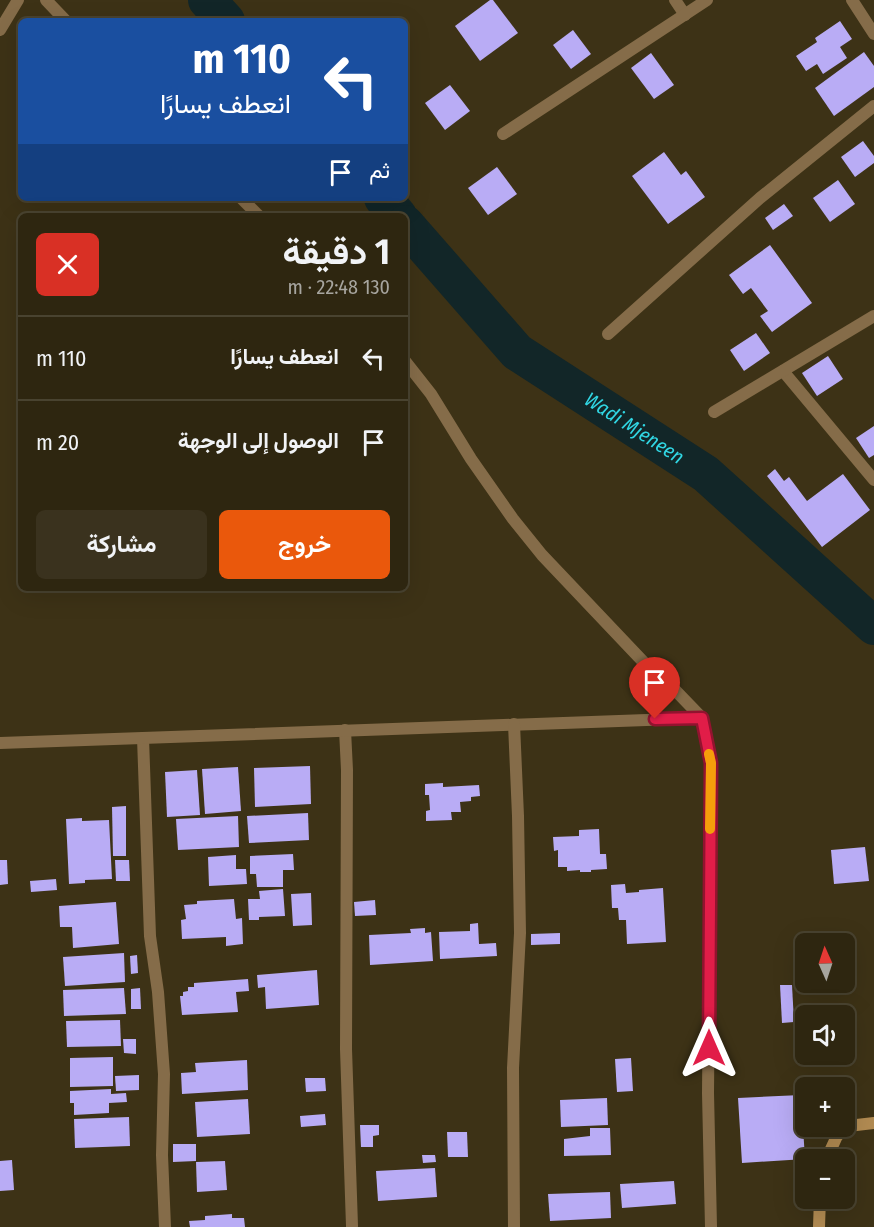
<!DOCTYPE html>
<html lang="ar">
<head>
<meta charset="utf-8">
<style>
  :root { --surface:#2e2610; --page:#3a321e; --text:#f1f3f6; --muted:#a7a59f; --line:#494330; --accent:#ea580c }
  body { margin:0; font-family:"Fira Sans Condensed",Vazirmatn,sans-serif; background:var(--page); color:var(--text); direction:rtl; height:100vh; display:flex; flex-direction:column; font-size:22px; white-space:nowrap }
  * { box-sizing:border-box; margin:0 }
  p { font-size:20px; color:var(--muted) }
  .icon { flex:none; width:33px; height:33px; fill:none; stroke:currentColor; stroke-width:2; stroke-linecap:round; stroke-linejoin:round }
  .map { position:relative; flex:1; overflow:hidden; direction:ltr }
  .side { position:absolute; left:18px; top:213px; width:390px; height:378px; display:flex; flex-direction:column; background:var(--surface); border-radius:9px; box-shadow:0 6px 24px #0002,0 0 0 2px var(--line); direction:rtl }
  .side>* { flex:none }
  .top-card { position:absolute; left:18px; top:18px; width:390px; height:183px; border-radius:9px; box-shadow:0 6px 24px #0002,0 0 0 2px var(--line); direction:rtl; background:#1a4fa0; color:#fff; overflow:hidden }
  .needle { width:39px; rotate:357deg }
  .buttons { position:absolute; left:795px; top:933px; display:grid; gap:12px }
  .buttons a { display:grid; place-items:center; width:60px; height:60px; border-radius:9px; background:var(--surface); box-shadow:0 6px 24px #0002,0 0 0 2px var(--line); font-size:30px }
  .pin { position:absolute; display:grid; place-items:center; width:51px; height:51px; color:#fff; margin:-62px -26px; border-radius:50% 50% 50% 0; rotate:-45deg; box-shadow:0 0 6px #0007 }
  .pin .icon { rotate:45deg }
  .me { position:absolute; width:66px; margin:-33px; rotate:0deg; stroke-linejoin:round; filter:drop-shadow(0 0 4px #0008) }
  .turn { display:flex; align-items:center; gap:21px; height:126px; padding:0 18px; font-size:27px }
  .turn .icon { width:78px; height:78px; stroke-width:2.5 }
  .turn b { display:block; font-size:42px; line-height:51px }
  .then { display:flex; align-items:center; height:57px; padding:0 18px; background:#0003; gap:12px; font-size:22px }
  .round { display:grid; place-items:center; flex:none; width:63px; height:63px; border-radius:9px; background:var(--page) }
  .summary { display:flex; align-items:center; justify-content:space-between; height:102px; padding:0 18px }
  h1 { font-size:36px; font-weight:700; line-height:45px }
  .button { display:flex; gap:12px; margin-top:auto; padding:12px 18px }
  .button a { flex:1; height:69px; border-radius:9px; background:var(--accent); color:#fff; font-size:24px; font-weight:700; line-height:69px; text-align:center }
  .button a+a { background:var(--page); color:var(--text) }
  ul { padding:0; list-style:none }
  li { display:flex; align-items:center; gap:18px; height:84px; padding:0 18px; border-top:2px solid var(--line) }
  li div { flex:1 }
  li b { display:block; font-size:22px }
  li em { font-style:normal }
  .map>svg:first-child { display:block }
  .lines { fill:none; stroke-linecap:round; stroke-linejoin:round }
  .river { stroke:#122628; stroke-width:38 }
  .building { fill:#b9acf5 }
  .street { stroke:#856c49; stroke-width:12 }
  .secondary { stroke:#b28b52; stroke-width:12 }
  .route-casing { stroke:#92132f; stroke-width:15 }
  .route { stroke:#e11d48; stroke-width:10 }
  .slow { stroke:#f59e0b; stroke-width:10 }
  .labels { text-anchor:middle; stroke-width:6; stroke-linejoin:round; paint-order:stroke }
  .water-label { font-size:20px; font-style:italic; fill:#31d6e3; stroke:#3d3216 }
</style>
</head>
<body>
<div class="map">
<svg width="874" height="1227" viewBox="0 0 874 1227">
  <rect width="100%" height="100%" fill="#3d3216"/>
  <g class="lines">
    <g class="river">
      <path d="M 207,0 L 226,21"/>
      <path d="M 383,198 L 398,216"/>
      <path id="s1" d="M 405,224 L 517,352 L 706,474 L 874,626"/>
    </g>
  </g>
  <g class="building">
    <path d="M 490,0 L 493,0 L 518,33 L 480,61 L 455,26 Z"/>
    <path d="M 840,21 L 852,39 L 840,47 L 847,58 L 823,74 L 817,64 L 806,71 L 796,56 L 817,42 L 815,38 Z"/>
    <path d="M 573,30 L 591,54 L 571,69 L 553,45 Z"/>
    <path d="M 864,52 L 874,66 L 874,87 L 834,116 L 815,88 Z"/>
    <path d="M 651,53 L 674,85 L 654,99 L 631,68 Z"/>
    <path d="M 450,85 L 470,111 L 445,130 L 425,103 Z"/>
    <path d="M 863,141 L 874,156 L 874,163 L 855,177 L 841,157 Z"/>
    <path d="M 664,152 L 681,175 L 686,171 L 705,197 L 668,224 L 632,176 Z"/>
    <path d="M 497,167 L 517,194 L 488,215 L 468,188 Z"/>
    <path d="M 838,180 L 855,204 L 830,222 L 813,198 Z"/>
    <path d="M 784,204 L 793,216 L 773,230 L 765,218 Z"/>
    <path d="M 770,245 L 812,303 L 772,332 L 760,316 L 768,311 L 751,288 L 743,294 L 729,275 Z"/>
    <path d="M 756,333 L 770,353 L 744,371 L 730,350 Z"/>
    <path d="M 828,356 L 843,379 L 817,396 L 802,373 Z"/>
    <path d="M 874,426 L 874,455 L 869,458 L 856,438 Z"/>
    <path d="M 775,469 L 784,481 L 789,477 L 807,501 L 843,474 L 870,510 L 822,547 L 767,476 Z"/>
    <path d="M 310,766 L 311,804 L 255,807 L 254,768 Z"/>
    <path d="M 238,767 L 241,811 L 205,814 L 202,769 Z"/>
    <path d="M 197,770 L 200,815 L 167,817 L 165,772 Z"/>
    <path d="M 443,783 L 443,787 L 479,785 L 480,796 L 471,797 L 471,801 L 460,802 L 461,812 L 451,812 L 452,820 L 426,821 L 426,811 L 430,810 L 429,795 L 425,795 L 425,784 Z"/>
    <path d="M 126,806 L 126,856 L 113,856 L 112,807 Z"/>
    <path d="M 308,813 L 309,840 L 249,843 L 247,816 Z"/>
    <path d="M 238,816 L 239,847 L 178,850 L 176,819 Z"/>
    <path d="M 82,818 L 82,821 L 109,820 L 112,879 L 85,880 L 85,883 L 69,884 L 66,819 Z"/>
    <path d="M 599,829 L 600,854 L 606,854 L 607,869 L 591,870 L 591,872 L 580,872 L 580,870 L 567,871 L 567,867 L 558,867 L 558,850 L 554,851 L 553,837 L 579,836 L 579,830 Z"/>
    <path d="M 865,847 L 869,881 L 834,884 L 831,850 Z"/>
    <path d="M 293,854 L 294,870 L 283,870 L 283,887 L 257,887 L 256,874 L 250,874 L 250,856 Z"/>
    <path d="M 236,855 L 236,869 L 246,869 L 247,884 L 209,886 L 208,857 Z"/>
    <path d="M 0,860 L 7,860 L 8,884 L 0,885 Z"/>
    <path d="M 115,860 L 129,860 L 130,881 L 116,881 Z"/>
    <path d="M 56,879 L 57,890 L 31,892 L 30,881 Z"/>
    <path d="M 625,884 L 626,893 L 639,892 L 639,890 L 663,888 L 666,942 L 627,944 L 626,920 L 619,920 L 618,908 L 612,908 L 611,885 Z"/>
    <path d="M 283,889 L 285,916 L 259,917 L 259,920 L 249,920 L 248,899 L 260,899 L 259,891 Z"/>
    <path d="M 311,893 L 312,925 L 293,926 L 291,894 Z"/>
    <path d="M 234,899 L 236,919 L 242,918 L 243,944 L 226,946 L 226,937 L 182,939 L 181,920 L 186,919 L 184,905 L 197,904 L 197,901 Z"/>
    <path d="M 375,900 L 376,915 L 355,916 L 354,902 Z"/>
    <path d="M 116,902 L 119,944 L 73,948 L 72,927 L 60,927 L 59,906 Z"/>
    <path d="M 478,923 L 479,944 L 496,943 L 497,956 L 440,959 L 439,932 L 470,931 L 470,924 Z"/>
    <path d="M 425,928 L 425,933 L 431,932 L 433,961 L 370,965 L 369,935 L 411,933 L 410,929 Z"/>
    <path d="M 560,933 L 560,944 L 531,945 L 531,934 Z"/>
    <path d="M 124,953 L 125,982 L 65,986 L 63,957 Z"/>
    <path d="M 137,955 L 138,973 L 131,974 L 130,956 Z"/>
    <path d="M 317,970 L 319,1005 L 266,1009 L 265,987 L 258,988 L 257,975 Z"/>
    <path d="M 248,979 L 249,991 L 236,992 L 238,1012 L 182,1015 L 180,996 L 183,996 L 183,992 L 188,991 L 188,987 L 194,987 L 194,983 Z"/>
    <path d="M 780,985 L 792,985 L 794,1022 L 782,1023 Z"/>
    <path d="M 124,988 L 126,1014 L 64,1016 L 63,990 Z"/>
    <path d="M 140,988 L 141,1009 L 131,1009 L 131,989 Z"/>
    <path d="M 120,1020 L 121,1046 L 67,1047 L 66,1021 Z"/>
    <path d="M 123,1039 L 136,1039 L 136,1054 L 124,1053 Z"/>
    <path d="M 113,1057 L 113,1086 L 70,1087 L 70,1058 Z"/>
    <path d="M 631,1058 L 633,1091 L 617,1092 L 615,1059 Z"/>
    <path d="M 247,1060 L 248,1090 L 182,1094 L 181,1073 L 196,1072 L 195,1063 Z"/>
    <path d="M 139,1075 L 139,1090 L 116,1091 L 115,1076 Z"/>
    <path d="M 305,1078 L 325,1078 L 326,1091 L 306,1092 Z"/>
    <path d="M 111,1089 L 111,1094 L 126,1093 L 127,1102 L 109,1103 L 109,1113 L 74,1115 L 74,1103 L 70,1103 L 70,1091 Z"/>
    <path d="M 801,1095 L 805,1159 L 742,1163 L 738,1098 Z"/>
    <path d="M 607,1098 L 608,1125 L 561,1127 L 560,1100 Z"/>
    <path d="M 248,1099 L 250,1134 L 197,1137 L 195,1102 Z"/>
    <path d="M 325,1114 L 326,1125 L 301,1127 L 300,1116 Z"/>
    <path d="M 129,1117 L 130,1146 L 75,1148 L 74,1119 Z"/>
    <path d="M 360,1125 L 379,1125 L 379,1135 L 373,1136 L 373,1147 L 361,1147 Z"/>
    <path d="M 590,1128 L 610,1128 L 611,1155 L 564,1156 L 564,1139 L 590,1136 Z"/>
    <path d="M 447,1132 L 467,1132 L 468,1157 L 448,1157 Z"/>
    <path d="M 173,1144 L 196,1144 L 196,1161 L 173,1162 Z"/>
    <path d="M 422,1155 L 435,1155 L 436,1162 L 423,1163 Z"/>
    <path d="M 12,1160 L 14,1190 L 0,1191 L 0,1161 Z"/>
    <path d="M 225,1161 L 227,1190 L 197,1192 L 196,1162 Z"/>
    <path d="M 435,1168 L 437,1197 L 378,1201 L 376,1171 Z"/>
    <path d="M 674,1181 L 676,1204 L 622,1208 L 620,1184 Z"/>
    <path d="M 610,1192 L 611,1218 L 550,1221 L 548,1194 Z"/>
    <path d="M 232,1214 L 232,1218 L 244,1218 L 245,1227 L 190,1227 L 189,1221 L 205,1220 L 205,1216 Z"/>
  </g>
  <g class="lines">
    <g class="street">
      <path d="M 46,0 L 66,21"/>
      <path d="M 675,0 L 685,15"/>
      <path d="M 852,0 L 874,34"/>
      <path d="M 0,30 L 18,0"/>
      <path d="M 503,134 L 707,0"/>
      <path d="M 241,198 L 259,216"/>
      <path d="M 608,334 L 760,198 L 874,106"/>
      <path d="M 405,361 L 431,394 L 471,459 L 513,519 L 542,555 L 652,671 L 675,690 L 702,718 L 711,763 L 708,1093 L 711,1227"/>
      <path d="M 783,371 L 874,480"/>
      <path d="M 714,412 L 874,316"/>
      <path d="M 345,730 L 347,770 L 346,1049 L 352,1226"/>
      <path d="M 143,738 L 150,936 L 158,992 L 164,1074 L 162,1155 L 165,1227"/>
      <path d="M 0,743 L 702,718"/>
      <path d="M 514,1227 L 513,1068 L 520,933 L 518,816 L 514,724"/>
    </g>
    <g class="secondary">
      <path d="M 826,1160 L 837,1136 L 848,1126 L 874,1123"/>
      <path d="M 819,1227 L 820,1198"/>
    </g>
  </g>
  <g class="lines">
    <g class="route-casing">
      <path id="route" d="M 655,719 L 702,718 L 711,763 L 709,1048"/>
    </g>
    <use href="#route" class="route"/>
    <path class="slow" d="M 709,754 L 711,763 L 710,829"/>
  </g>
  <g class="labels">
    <g class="water-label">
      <text dy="7" stroke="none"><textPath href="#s1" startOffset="310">Wadi Mjeneen</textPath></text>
    </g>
  </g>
</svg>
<div class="buttons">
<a><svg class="needle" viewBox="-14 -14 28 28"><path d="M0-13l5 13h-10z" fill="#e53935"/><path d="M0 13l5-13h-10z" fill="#a7a59f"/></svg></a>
<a><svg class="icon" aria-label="sound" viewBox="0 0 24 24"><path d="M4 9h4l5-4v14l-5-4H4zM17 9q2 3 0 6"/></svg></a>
<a>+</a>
<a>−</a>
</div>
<div class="pin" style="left:655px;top:719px;background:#d93025"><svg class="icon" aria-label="arrive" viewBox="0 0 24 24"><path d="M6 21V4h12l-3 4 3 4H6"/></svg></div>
<svg class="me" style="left:709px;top:1048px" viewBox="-20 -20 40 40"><path d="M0-17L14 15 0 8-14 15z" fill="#e11d48" stroke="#fff" stroke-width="4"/></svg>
<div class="top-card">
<div class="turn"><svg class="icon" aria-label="left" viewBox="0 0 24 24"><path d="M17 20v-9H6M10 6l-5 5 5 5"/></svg><div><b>110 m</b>انعطف يسارًا</div></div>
<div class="then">ثم<svg class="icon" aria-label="arrive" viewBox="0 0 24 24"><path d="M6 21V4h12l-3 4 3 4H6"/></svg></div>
</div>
<section class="side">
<div class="summary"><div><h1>1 دقيقة</h1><p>130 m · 22:48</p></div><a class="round" style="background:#d93025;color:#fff"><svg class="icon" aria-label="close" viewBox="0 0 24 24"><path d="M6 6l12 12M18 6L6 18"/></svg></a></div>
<ul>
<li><svg class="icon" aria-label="left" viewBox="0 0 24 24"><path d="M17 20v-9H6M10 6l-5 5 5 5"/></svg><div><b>انعطف يسارًا</b></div><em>110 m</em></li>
<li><svg class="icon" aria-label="arrive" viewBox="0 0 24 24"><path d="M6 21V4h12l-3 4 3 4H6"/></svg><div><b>الوصول إلى الوجهة</b></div><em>20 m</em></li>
</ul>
<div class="button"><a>خروج</a><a>مشاركة</a></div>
</section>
</div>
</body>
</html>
